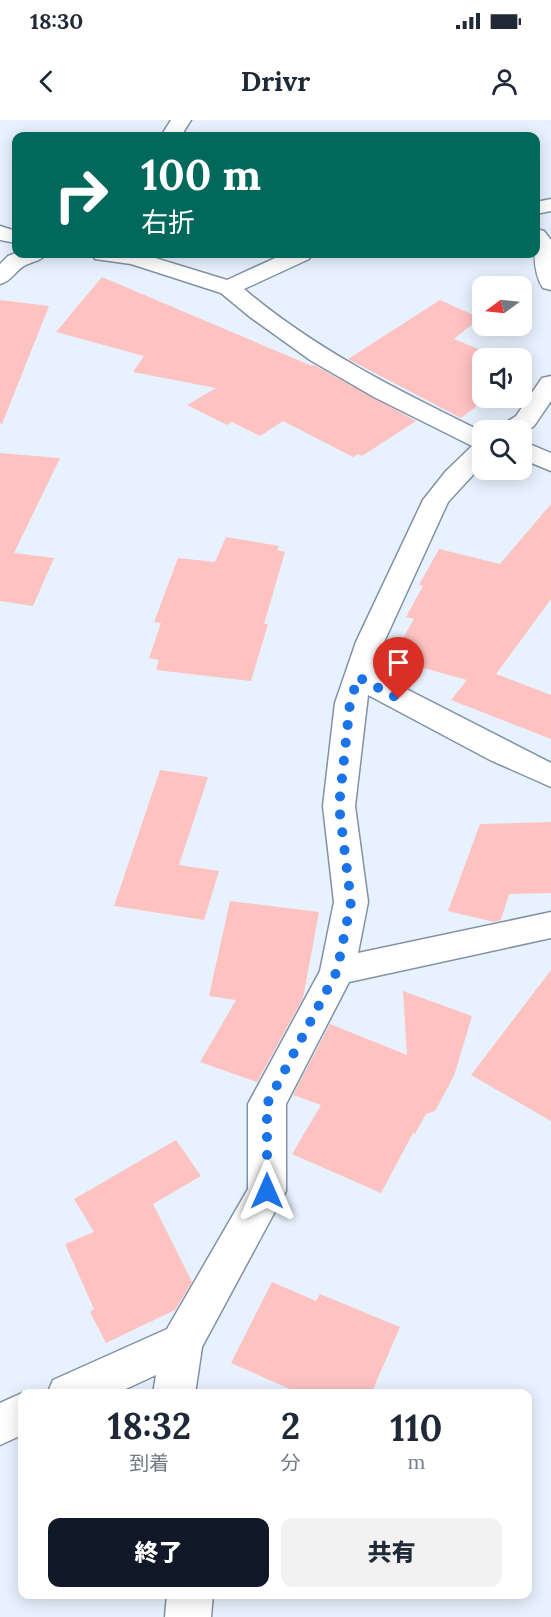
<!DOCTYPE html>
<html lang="ja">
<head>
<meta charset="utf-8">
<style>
  :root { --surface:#fff; --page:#f2f2f3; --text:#1f2937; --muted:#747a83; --accent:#111827 }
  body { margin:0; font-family:Lora,"Noto Sans JP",serif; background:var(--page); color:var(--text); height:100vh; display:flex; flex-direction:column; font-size:22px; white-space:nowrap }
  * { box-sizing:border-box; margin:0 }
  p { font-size:20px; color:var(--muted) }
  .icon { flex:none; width:33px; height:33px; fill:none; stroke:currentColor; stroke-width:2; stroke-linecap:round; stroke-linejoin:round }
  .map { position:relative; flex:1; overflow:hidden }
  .details { position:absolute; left:18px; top:1269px; width:514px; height:210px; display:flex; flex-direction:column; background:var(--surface); border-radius:12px; box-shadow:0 3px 15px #0003 }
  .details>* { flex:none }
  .guide { position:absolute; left:12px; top:12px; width:528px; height:126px; border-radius:12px; box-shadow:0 3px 15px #0003; background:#00695c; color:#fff; overflow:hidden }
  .needle { width:39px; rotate:255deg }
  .fabs { position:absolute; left:472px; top:156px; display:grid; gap:12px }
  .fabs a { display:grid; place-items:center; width:60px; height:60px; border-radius:12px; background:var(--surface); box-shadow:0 3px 15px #0003; font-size:30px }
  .pin { position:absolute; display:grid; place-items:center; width:51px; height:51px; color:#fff; margin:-62px -26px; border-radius:50% 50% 50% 0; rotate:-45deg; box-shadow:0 0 6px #0007 }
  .pin .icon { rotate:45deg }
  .me { position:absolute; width:66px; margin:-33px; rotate:0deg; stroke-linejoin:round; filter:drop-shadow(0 0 4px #0008) }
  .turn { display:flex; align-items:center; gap:21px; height:126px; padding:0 30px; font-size:27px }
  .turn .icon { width:78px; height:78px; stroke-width:2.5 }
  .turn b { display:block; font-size:42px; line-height:51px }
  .eta { display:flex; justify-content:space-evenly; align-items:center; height:102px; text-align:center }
  .eta b { font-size:36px; font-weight:800; line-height:42px }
  .action { display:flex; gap:12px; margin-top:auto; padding:12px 30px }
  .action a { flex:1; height:69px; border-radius:12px; background:var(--accent); color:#fff; font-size:24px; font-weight:800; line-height:69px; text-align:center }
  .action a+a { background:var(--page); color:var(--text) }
  .status { display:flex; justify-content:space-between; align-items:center; height:42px; padding:0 30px; background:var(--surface); direction:ltr }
  .status svg { height:16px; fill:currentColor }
  header { display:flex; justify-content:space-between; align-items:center; height:78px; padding:0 30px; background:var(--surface); font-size:27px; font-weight:800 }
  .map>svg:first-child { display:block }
  .building { fill:#fec2c1 }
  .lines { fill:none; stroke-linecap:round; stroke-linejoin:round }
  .street-casing { stroke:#8292a5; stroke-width:3 }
  .street { fill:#fff; fill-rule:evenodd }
  .route { stroke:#1a73e8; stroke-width:10; stroke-dasharray:0 18 }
</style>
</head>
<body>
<div class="status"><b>18:30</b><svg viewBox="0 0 49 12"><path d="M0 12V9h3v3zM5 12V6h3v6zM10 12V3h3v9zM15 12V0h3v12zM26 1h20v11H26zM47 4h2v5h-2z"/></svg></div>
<header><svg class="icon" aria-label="back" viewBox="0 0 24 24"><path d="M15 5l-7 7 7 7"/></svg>Drivr<svg class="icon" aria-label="person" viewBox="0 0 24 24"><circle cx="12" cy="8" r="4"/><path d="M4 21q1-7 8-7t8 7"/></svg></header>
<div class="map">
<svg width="551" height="1497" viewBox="0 0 551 1497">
  <rect width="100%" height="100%" fill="#e8f2fe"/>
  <g class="building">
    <path d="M 102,157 L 312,246 L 314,245 L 416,301 L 362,336 L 358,334 L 353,337 L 283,301 L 260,316 L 232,302 L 227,305 L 187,285 L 216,268 L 133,252 L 144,236 L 56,212 Z"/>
    <path d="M 0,180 L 49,186 L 2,304 L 0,303 Z"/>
    <path d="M 440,180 L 480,198 L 454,219 L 500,238 L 483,238 L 483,278 L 487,278 L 461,298 L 348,239 Z"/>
    <path d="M 0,333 L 60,338 L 14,433 L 54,438 L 33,486 L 0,481 Z"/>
    <path d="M 551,384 L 551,479 L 496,554 L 551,575 L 551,619 L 451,580 L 467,560 L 391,539 L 414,499 L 406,497 L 423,466 L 419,465 L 439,429 L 500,444 Z"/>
    <path d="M 226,417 L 279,426 L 277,430 L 285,432 L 264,504 L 268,504 L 251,561 L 156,550 L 159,540 L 149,538 L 161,503 L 154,502 L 178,438 L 215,442 Z"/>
    <path d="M 160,650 L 208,657 L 179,745 L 219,751 L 204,800 L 114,786 Z"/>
    <path d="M 551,702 L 551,773 L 509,774 L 501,800 L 494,802 L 448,791 L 480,704 Z"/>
    <path d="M 230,781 L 319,792 L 303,878 L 257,962 L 200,942 L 236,880 L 209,876 Z"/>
    <path d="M 551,850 L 551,1001 L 471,955 Z"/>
    <path d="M 403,871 L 472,896 L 454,956 L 435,991 L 426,994 L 415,1014 L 413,1013 L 381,1073 L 292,1034 L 321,985 L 293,975 L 330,904 L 407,935 Z"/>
    <path d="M 176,1020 L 201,1056 L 153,1084 L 192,1162 L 175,1190 L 106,1223 L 90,1192 L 94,1189 L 65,1124 L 94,1112 L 74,1079 Z"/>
    <path d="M 272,1162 L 316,1181 L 320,1174 L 400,1207 L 371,1274 L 301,1274 L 231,1243 Z"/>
  </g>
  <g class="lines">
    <g class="street-casing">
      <g id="street">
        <path d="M 171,0 L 191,0 L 181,16 L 161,16 Z"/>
        <path d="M 551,79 L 551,91 L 536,94 L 536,82 Z"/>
        <path d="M 0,106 L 16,111 L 16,123 L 0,120 Z"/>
        <path d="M 536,109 L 544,111 L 551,120 L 551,170 L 543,168 C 532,152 534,126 536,109 Z"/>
        <path d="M 16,133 L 46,134 C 40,142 32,141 24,146 C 14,152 12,161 0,164 L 0,144 L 8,136 Z"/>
        <path d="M 92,134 L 142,134 L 227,160 L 284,134 L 312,134 L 309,139 L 244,169 C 316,230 399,271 483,312 L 483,344 L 448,382 L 384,522 L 375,553 L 551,643 L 551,667 L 490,640 L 368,575 L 355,686 L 368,782 L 358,833 L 551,792 L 551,818 L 349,862 L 286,984 L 286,1071 L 202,1227 L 195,1274 L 153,1274 L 156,1255 L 115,1274 L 47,1274 L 53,1260 L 167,1209 L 248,1069 L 248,984 L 320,851 L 334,782 L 323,686 L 335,583 L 356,522 L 423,380 L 446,351 L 472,326 L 374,277 L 310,240 L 250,197 L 221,173 L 131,144 L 95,139 Z"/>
        <path d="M 551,256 L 551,281 L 534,306 L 522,314 L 522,310 L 499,310 L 502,305 L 516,296 L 542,258 Z"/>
        <path d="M 522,321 L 551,333 L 551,351 L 522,339 Z"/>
        <path d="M 22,1273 L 22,1315 L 0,1325 L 0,1283 Z"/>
        <path d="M 167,1474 L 213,1474 L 211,1497 L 165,1497 Z"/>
      </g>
    </g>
    <use href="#street" class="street"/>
  </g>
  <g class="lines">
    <path class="route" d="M 267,1071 L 267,984 L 337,851 L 351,782 L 339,686 L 350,583 L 358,557 L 399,579"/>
  </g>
</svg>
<div class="fabs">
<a><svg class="needle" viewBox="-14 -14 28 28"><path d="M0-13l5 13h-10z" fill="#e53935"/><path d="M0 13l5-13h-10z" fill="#747a83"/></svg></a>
<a><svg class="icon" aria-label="sound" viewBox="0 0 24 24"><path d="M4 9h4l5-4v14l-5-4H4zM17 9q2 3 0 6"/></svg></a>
<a><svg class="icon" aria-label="search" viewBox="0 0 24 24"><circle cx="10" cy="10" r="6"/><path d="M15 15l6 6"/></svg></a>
</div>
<div class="pin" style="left:399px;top:579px;background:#d93025"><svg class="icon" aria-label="arrive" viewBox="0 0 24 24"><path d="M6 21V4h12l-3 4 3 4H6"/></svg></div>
<svg class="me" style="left:267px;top:1071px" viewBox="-20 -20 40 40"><path d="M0-17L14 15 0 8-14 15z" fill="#1a73e8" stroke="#fff" stroke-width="4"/></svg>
<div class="guide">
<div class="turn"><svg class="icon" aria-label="right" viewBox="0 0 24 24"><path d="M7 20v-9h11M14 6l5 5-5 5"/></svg><div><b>100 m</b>右折</div></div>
</div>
<section class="details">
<div class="eta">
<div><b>18:32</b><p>到着</p></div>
<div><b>2</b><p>分</p></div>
<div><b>110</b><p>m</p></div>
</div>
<div class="action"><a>終了</a><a>共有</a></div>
</section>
</div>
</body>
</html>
